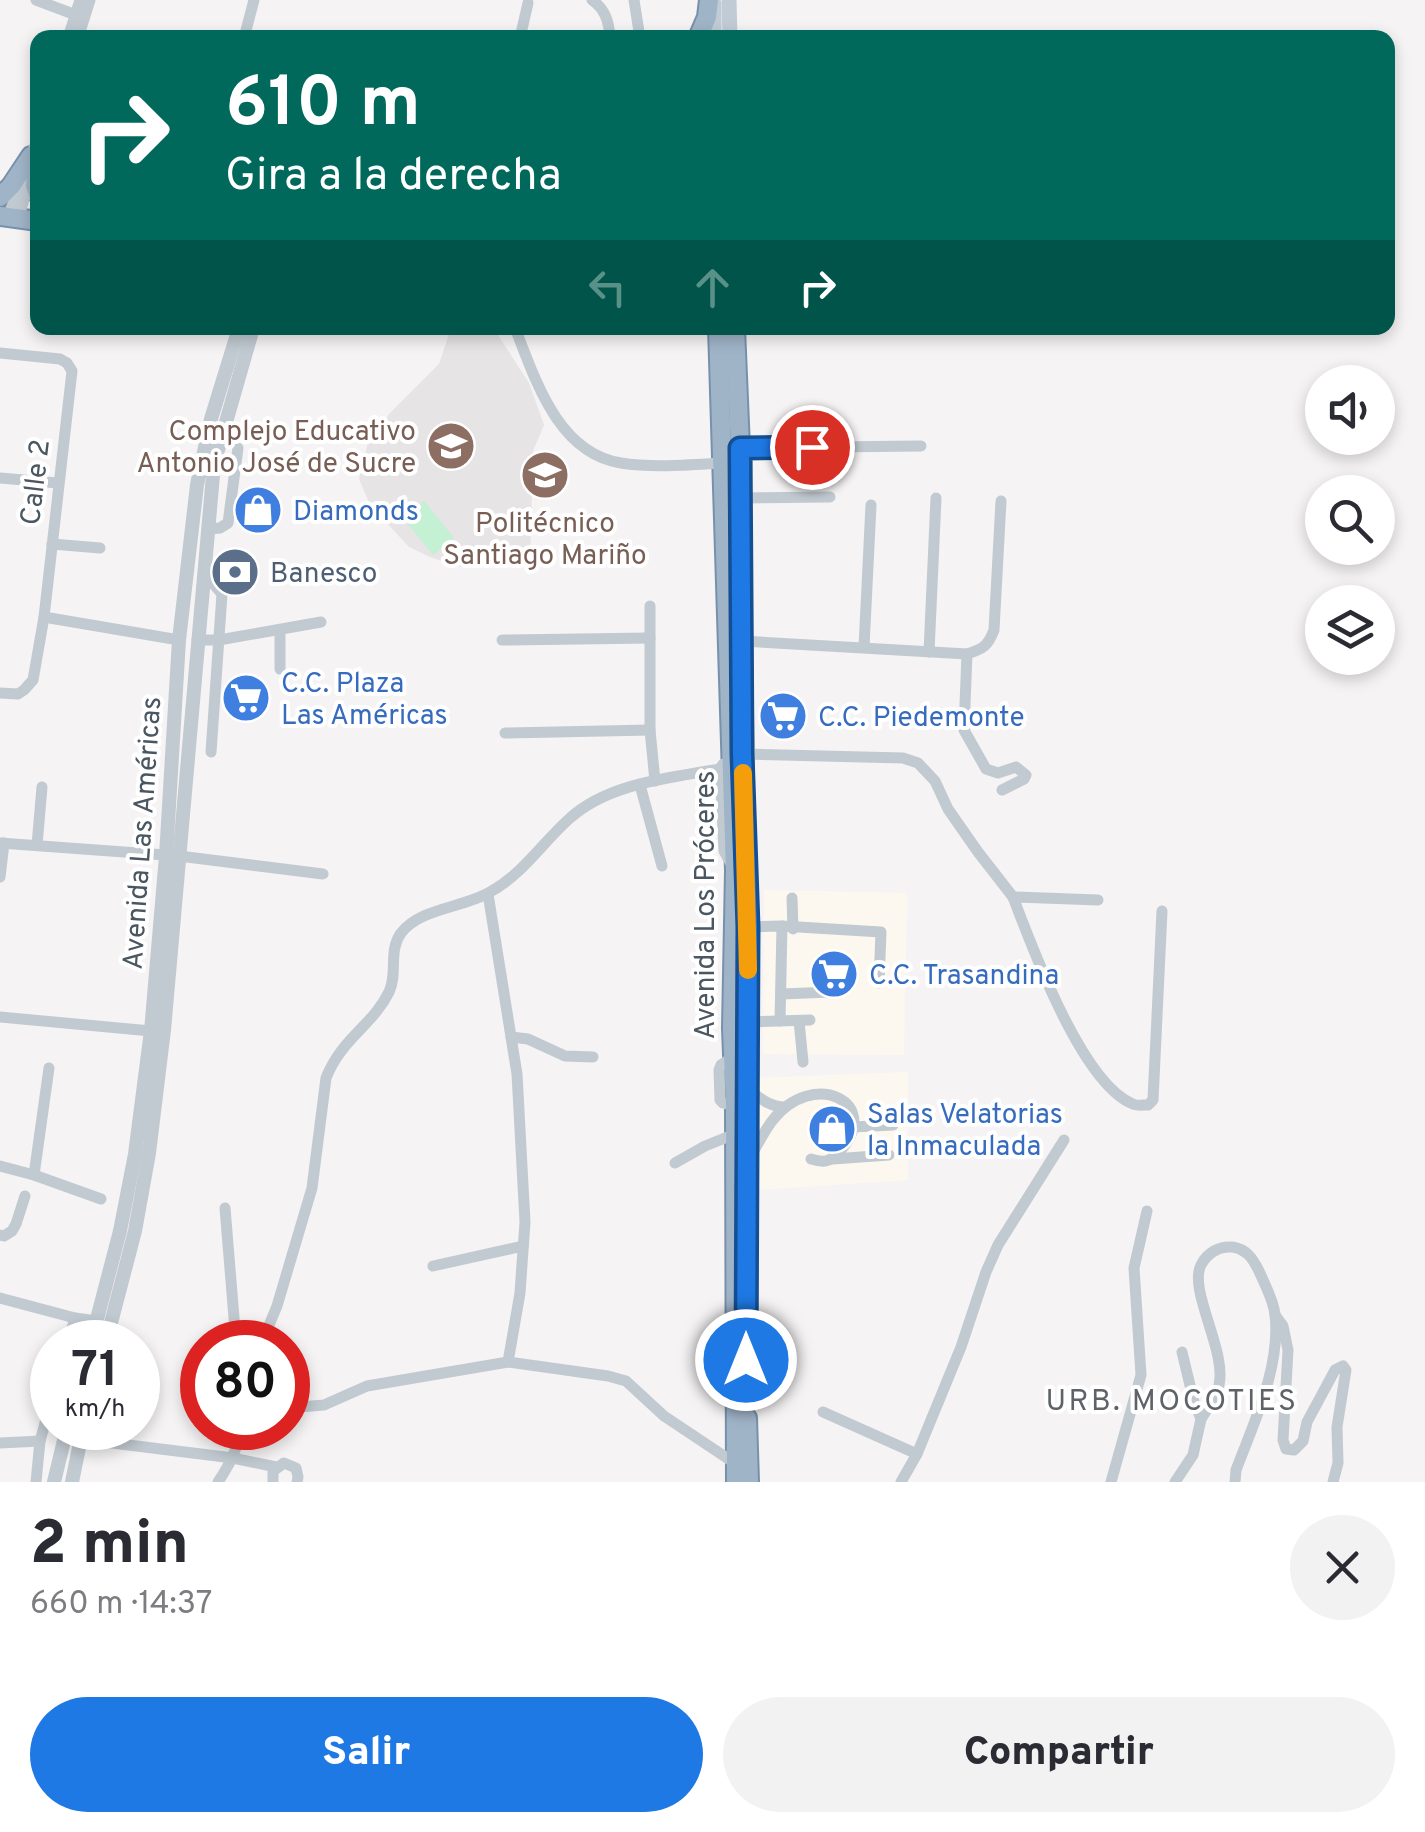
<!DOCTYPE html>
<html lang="es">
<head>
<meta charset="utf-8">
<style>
  :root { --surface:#fff; --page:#f2f2f3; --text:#2b2b33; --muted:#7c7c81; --accent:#1e79e4 }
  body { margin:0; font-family:Overpass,sans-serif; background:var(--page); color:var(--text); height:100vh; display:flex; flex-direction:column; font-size:38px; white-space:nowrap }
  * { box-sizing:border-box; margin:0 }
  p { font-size:32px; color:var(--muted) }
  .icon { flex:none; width:55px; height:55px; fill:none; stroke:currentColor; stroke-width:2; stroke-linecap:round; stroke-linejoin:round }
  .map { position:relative; height:1482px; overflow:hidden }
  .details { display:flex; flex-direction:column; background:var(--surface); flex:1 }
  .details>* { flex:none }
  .guide { position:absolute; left:30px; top:30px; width:1365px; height:305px; border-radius:20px; box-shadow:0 5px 15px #0003; background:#00695c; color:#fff; overflow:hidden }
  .tools { position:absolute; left:1305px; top:365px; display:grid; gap:20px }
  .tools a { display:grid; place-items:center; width:90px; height:90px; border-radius:50%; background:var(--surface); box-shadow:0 5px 15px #0003; font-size:50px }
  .speed { position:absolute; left:30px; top:1320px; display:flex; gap:20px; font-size:50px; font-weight:700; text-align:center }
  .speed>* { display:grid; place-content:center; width:130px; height:130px; border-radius:50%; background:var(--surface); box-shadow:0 5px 15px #0003; line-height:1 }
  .speed small { font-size:25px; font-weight:400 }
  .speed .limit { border:15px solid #d22; background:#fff; color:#111 }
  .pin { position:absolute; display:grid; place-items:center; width:85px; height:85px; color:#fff; margin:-42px; border:5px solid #fff; border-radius:50%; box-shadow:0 2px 10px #0007 }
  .me { position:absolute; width:110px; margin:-55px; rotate:0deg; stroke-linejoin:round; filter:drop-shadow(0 0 8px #0008) }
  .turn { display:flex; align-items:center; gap:35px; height:210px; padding:0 30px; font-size:45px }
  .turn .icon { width:130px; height:130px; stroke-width:2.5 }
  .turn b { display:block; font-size:70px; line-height:85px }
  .lanes { display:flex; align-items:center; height:95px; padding:0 30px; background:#0003; justify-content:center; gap:50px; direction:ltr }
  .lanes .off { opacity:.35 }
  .round { display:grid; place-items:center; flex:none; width:105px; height:105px; border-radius:52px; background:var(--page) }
  .headline { display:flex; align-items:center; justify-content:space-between; height:170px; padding:0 30px }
  h1 { font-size:60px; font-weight:800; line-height:75px }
  .action { display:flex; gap:20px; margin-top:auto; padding:20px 30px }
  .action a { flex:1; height:115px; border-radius:60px; background:var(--accent); color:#fff; font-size:40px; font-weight:800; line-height:115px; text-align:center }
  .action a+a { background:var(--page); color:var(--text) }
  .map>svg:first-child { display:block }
  .commercial { fill:#fdf8ef }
  .education { fill:#e6e4e5 }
  .green { fill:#c4f0d4 }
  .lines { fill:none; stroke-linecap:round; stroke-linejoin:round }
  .trunk-casing { stroke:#7791ac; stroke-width:22 }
  .minor { stroke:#c1cad1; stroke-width:11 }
  .tertiary { stroke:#c1cad1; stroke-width:14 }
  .secondary { stroke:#c1cbd5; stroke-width:15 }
  .trunk { stroke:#a0b4c8; stroke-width:18 }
  .route-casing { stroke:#144f94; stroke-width:25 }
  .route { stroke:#1e79e4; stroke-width:18 }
  .slow { stroke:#f59e0b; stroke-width:18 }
  .labels { text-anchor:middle; stroke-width:8; stroke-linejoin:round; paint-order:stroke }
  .education-label { font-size:28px; fill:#785e54; stroke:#fff; text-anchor:end }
  .street-label { font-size:28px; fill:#4a5660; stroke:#fff }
  .shop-label { font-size:28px; fill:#366cbe; stroke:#fff; text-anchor:start }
  .service-label { font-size:28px; fill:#4e5e75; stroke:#fff; text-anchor:start }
  .neighbourhood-label { font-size:30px; letter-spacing:2.5px; fill:#5f6368; stroke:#fff }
</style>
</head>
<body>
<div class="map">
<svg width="1425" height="1482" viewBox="0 0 1425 1482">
  <rect width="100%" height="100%" fill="#f5f3f3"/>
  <g class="commercial">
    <path d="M 764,890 L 907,893 L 904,1055 L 763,1054 Z"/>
    <path d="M 908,1072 L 908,1180 L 757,1190 L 755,1078 Z"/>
  </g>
  <path class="education" d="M 451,328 L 496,328 L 498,335 L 529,383 L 544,425 L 533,451 L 530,564 L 460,567 L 430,557 L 409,547 L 370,505 L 359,479 L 368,442 L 390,413 L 439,364 Z"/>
  <path class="green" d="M 424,501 L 454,538 L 433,555 L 403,518 Z"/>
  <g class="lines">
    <g class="trunk-casing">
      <g id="trunk">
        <path d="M 698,38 L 707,17 L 709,0"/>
        <path d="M 38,164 L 35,185 L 38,194"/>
        <path d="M 0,197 L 11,186 L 31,156"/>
        <path d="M 0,216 L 38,221"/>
        <path d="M 718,328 L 735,871 L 732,1028 L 735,1106 L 736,1482"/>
        <path d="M 735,328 L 740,448 L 744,797"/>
        <path d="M 746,868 L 747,1167"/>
        <path d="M 747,1418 L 749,1482"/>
      </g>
    </g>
    <g class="minor">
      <path d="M 36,0 L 84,18"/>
      <path d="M 592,0 C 605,9 609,21 610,38"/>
      <path d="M 634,0 L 640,38"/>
      <path d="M 68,38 L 80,0"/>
      <path d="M 78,38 L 90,0"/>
      <path d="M 244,38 L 254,0"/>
      <path d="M 520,38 L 528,3"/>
      <path d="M 30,160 L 38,136"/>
      <path d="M 8,217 L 23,177"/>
      <path d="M 18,218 L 32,175"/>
      <path d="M 515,328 C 535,378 557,453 621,463 C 651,468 691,465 722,463"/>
      <path d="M 0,353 L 60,359 L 67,363 L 72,371 L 44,617 L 33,680 L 24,690 L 18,694 L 0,693"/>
      <path d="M 740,448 L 921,446"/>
      <path d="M 0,478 L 58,483"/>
      <path d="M 740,498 L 830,497"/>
      <path d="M 210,529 L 220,528 L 228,523 L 238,448"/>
      <path d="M 52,544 L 100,548"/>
      <path d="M 204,573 L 222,594 L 211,752"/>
      <path d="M 650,606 L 650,730 L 655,781"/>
      <path d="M 44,617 L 179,640"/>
      <path d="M 280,630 L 280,669"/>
      <path d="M 197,640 L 219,640 L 321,622"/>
      <path d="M 502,640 L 650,638"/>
      <path d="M 742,641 L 967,654 C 983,649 988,646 994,630 L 1001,501"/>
      <path d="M 864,647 L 871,505"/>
      <path d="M 929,652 L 936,498"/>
      <path d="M 967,654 L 964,730 L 986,769 L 998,773 L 1016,767 L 1026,775 L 1024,779 L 1002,790"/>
      <path d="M 505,733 L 650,730"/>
      <path d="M 743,754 L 903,758 L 918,763 L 935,781 L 948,809 L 978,852 L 1013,897 L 1098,900"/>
      <path d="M 723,764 L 720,769 L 724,851 L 733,867"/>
      <path d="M 640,785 L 662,866"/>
      <path d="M 0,843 L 179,856 L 323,874"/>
      <path d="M 37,845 L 42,787"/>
      <path d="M 0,877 L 4,843"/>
      <path d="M 488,894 L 517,1074 L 525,1222 L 520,1293 L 508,1362"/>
      <path d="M 1013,897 C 1032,947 1082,1084 1133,1104 C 1136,1106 1144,1105 1148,1105 L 1153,1100 L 1162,911"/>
      <path d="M 792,898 L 793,929"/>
      <path d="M 748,927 L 782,926 L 881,932 L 879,983"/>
      <path d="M 782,994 L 830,992"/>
      <path d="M 0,1017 L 151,1031"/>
      <path d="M 780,1021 L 782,926"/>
      <path d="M 799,1021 L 803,1062"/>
      <path d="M 748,1022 L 810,1020"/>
      <path d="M 511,1037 L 528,1039 L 565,1056 L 593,1057"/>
      <path d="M 732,1058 L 721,1065 L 719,1070 L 720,1100 L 723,1103 L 735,1106"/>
      <path d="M 748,1089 C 760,1098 769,1107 785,1107"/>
      <path d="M 853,1127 L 893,1125"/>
      <path d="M 833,1159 L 889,1155"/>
      <path d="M 748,1161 C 756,1148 763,1133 772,1121 C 813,1067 885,1103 839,1152 C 830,1162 824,1163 811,1159"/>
      <path d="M 675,1163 L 705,1146 L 735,1134"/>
      <path d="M 0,1166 L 34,1175 L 101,1199"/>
      <path d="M 34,1175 L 49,1068"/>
      <path d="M 225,1208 L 236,1342"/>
      <path d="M 0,1235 L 4,1236 L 12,1231 L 16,1224 L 25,1196"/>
      <path d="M 433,1266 L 523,1246"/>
      <path d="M 0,1298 L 75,1318 L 97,1321"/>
      <path d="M 1275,1315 L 1283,1326 L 1288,1350 L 1283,1440 L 1286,1449 L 1294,1450 L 1303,1441 L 1307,1422 L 1335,1370 L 1343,1366 L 1346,1370 L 1337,1427 L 1338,1463 L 1333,1482"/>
      <path d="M 68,1342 L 75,1318"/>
      <path d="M 258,1342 L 265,1335 L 277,1306 L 312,1188 L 326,1078 C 341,1039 373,1025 389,992 C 398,973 388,951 401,933 C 420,908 463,908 490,892 C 523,874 542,843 569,819 C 608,783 670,778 720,769"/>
      <path d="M 288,1408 L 324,1405 L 367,1386 L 508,1362 L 608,1376 L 626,1381 L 664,1416 L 736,1464"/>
      <path d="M 823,1412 L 917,1454"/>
      <path d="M 1201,1419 C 1208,1408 1216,1397 1219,1385 C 1227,1351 1188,1290 1201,1265 C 1207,1253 1219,1246 1232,1247 C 1247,1249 1253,1259 1259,1271 C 1265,1285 1273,1299 1275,1314 C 1281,1367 1254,1422 1236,1470 L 1235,1482"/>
      <path d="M 80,1439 L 233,1458 L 276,1467"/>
      <path d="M 0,1443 L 40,1441"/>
      <path d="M 36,1482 L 40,1441 L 52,1398"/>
      <path d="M 218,1482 C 230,1464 238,1449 240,1428"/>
      <path d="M 273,1482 L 273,1471 L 284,1463 L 296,1468 L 298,1477 L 297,1482"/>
      <path d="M 901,1482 L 917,1454 L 961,1347 L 986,1272 L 998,1245 L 1064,1140"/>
      <path d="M 1111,1482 L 1141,1375 L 1134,1268 L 1147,1211"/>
      <path d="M 1175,1482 L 1193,1455 L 1201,1419 L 1194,1402 L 1182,1352"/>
    </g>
    <g class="tertiary">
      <path d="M 91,1342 L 120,1231 L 135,1154 L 151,1031 L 166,856 L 179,640 L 197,485 L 211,419 L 239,328"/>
      <path d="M 106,1342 L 135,1231 L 149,1153 L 164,1030 L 214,464 L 253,328"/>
      <path d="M 54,1482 L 67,1428"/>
      <path d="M 72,1482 L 83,1428"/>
    </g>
    <g class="secondary">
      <path d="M 729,0 L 730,38"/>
      <path d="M 714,4 L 714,38"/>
    </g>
    <use href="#trunk" class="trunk"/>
  </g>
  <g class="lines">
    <g class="route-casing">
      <path id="route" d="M 746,1360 L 748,927 L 742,754 L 740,448 L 812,447"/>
    </g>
    <use href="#route" class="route"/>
    <path class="slow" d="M 743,773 L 748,970"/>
  </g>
  <defs>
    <g id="university-disc" transform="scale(2.5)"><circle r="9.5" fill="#8d6e63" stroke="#fff"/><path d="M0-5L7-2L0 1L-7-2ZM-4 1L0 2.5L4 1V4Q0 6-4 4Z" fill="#fff"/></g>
    <g id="shop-disc" transform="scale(2.5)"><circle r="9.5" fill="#3f7fe0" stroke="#fff"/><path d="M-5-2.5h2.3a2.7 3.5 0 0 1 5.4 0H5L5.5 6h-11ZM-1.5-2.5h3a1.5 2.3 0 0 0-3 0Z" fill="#fff"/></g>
    <g id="bank-disc" transform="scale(2.5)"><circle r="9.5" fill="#5c6f8a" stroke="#fff"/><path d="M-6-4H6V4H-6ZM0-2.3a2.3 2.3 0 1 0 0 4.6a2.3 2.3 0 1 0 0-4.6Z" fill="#fff"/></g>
    <g id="supermarket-disc" transform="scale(2.5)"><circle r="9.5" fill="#3f7fe0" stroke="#fff"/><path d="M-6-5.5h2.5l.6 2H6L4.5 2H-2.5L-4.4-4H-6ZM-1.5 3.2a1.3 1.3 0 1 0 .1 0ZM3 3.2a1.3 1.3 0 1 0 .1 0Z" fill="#fff"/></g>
  </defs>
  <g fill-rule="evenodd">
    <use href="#university-disc" x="451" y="446"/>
    <use href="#university-disc" x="545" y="475"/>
    <use href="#shop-disc" x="258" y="510"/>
    <use href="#bank-disc" x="235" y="572"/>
    <use href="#supermarket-disc" x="246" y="698"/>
    <use href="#supermarket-disc" x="783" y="716"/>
    <use href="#supermarket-disc" x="834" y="974"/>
    <use href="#shop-disc" x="832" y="1129"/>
  </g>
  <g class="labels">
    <g class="education-label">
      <text x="416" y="440">Complejo Educativo<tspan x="416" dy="32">Antonio José de Sucre</tspan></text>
      <text x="545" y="532" text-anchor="middle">Politécnico<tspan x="545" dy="32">Santiago Mariño</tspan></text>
    </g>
    <g class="street-label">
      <text transform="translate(34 482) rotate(-83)" y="10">Calle 2</text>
      <text transform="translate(141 833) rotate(-86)" y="10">Avenida Las Américas</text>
      <text transform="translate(704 905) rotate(-90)" y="10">Avenida Los Próceres</text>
    </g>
    <g class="shop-label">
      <text x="293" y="520">Diamonds</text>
      <text x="281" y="692">C.C. Plaza<tspan x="281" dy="32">Las Américas</tspan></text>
      <text x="818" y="726">C.C. Piedemonte</text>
      <text x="869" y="984">C.C. Trasandina</text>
      <text x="867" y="1123">Salas Velatorias<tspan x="867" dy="32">la Inmaculada</tspan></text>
    </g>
    <g class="service-label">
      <text x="270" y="582">Banesco</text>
    </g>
    <g class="neighbourhood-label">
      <text x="1172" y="1410">URB. MOCOTIES</text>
    </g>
  </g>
</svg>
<div class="tools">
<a><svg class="icon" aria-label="sound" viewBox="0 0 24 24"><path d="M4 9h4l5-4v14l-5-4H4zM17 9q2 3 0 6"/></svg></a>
<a><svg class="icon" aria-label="search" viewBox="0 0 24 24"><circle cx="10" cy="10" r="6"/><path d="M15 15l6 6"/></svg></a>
<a><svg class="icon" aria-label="layers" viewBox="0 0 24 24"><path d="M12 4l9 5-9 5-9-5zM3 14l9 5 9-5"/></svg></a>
</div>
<div class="speed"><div>71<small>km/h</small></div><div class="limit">80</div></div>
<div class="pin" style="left:812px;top:447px;background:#d93025"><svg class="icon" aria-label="arrive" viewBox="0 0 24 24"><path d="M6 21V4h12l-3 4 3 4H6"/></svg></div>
<svg class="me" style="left:746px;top:1360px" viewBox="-20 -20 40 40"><circle r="17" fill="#1e79e4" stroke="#fff" stroke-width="3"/><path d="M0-11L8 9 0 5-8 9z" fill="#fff"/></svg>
<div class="guide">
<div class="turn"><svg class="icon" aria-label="right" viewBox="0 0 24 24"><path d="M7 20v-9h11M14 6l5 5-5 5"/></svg><div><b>610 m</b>Gira a la derecha</div></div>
<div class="lanes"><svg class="icon off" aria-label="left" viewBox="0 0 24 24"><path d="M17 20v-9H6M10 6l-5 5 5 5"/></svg><svg class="icon off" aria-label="ahead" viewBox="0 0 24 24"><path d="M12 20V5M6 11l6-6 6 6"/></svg><svg class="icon" aria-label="right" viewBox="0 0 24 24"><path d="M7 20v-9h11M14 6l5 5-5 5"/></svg></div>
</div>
</div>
<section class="details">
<div class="headline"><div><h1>2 min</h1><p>660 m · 14:37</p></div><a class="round"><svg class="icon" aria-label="close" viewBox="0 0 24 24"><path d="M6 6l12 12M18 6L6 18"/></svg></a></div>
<div class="action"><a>Salir</a><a>Compartir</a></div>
</section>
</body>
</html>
